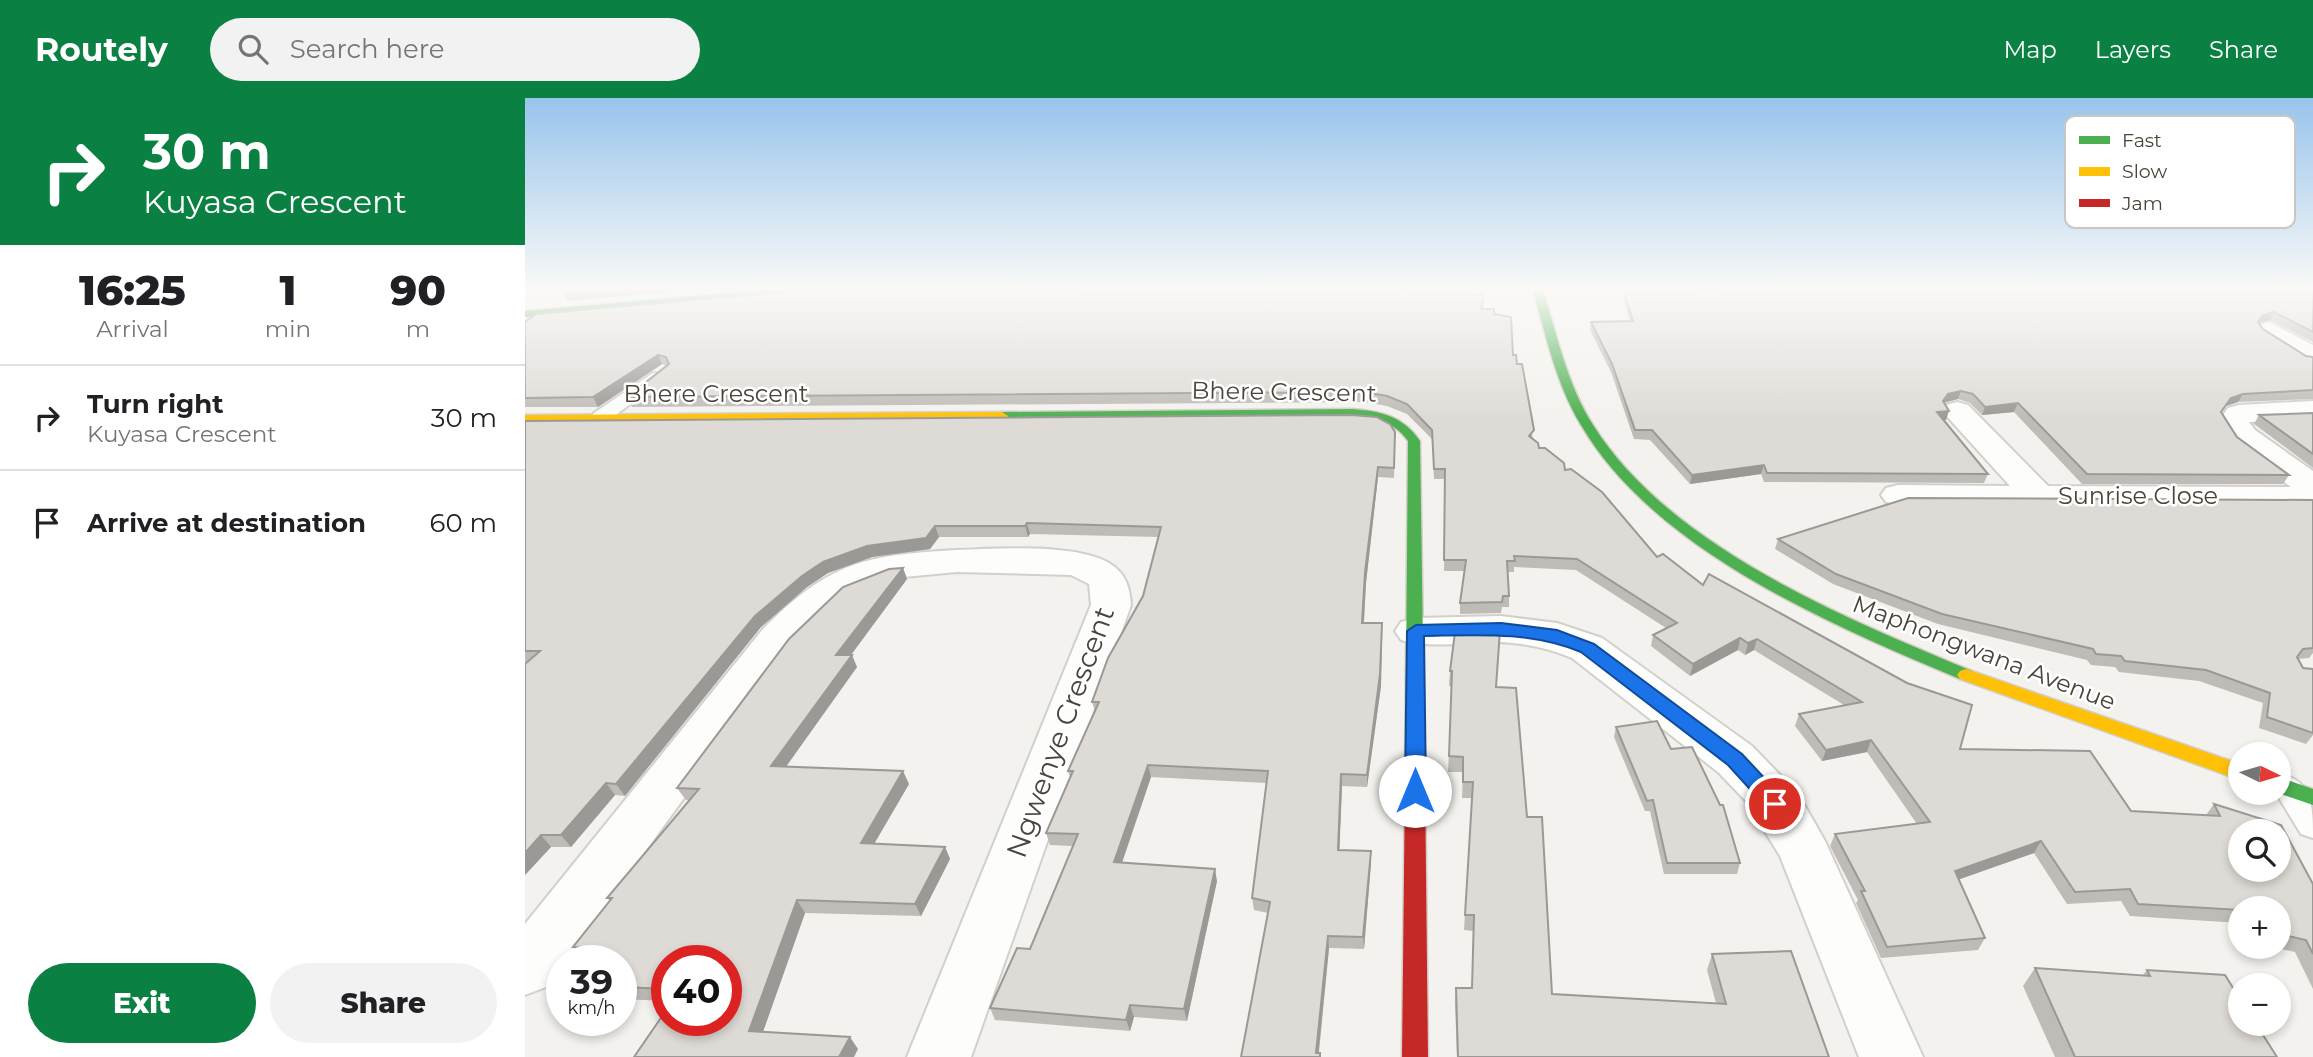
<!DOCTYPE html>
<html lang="en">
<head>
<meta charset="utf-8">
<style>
  :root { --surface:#fff; --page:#f2f2f2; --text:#202124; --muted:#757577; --line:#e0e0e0; --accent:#0b8043 }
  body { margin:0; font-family:Montserrat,sans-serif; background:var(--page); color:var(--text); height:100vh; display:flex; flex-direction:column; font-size:26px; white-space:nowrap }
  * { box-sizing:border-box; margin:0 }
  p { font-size:23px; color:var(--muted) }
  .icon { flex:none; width:38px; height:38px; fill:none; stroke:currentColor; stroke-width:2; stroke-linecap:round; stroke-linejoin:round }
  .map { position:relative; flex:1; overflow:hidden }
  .side { display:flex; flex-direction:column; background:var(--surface); width:525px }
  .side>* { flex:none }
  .top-card { background:#0b8043; color:#fff; overflow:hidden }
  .needle { width:46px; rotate:95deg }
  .controls { position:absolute; left:1703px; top:644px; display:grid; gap:14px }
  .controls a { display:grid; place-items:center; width:63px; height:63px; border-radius:50%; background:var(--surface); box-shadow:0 4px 10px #0003; font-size:35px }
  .speed { position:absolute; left:21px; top:847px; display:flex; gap:14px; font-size:35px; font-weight:700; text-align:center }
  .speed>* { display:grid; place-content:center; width:91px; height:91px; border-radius:50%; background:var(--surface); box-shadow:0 4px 10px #0003; line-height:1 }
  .speed small { font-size:18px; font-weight:400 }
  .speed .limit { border:10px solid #d22; background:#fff; color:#111 }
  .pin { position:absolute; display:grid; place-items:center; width:60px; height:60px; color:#fff; margin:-30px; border:4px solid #fff; border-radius:50%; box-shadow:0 2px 7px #0007 }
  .me { position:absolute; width:77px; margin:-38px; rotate:0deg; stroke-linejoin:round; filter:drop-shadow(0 0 5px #0008) }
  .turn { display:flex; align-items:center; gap:24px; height:147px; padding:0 28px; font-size:32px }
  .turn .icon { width:91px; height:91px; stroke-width:2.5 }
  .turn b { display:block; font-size:49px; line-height:60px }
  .eta { display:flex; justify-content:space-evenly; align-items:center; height:119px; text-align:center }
  .eta b { font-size:42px; font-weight:800; line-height:49px }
  .cta { display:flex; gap:14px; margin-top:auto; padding:14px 28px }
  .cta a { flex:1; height:80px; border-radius:42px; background:var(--accent); color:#fff; font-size:28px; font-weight:800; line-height:80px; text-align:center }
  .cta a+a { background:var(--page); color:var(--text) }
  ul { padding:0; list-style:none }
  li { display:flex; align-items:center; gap:21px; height:105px; padding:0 28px; border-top:2px solid var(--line) }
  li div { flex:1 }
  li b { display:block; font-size:26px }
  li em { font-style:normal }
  header { display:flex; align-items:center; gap:42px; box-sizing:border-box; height:98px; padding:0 35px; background:var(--accent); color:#fff }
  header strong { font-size:33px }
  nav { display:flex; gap:38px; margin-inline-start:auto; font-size:24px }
  .search { width:490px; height:63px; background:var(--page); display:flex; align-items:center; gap:18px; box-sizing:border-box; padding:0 24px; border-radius:38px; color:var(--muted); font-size:26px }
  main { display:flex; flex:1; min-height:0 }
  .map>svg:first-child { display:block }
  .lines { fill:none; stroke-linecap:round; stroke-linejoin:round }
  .lane-casing { stroke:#d2d0cb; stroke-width:4 }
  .street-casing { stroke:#d2d0cb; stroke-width:4 }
  .fast-casing { stroke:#d3cfc5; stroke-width:3 }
  .slow-casing { stroke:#d3cfc5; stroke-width:3 }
  .jam-casing { stroke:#d3cfc5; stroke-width:3 }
  .lane { fill:#fdfdfc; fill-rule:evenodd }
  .street { fill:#fdfdfc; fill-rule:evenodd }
  .fast { fill:#4caf50; fill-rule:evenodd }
  .slow { fill:#ffc107; fill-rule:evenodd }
  .jam { fill:#c62828; fill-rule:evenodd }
  .wall { fill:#bfbcb8 }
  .shaded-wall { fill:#9b9996 }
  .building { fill:#dedbd6; stroke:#9b9996; stroke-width:2; fill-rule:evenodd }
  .route { fill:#1a73e8; stroke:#114b97; stroke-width:2 }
  .labels { text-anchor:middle; stroke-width:5; stroke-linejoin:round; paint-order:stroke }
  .street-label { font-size:24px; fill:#4b4439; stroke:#fff }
  .near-street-label { font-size:28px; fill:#4b4439; stroke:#fff }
  .key { fill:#fff; stroke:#c9c7c4; stroke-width:2 }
  .key-label { font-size:19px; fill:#4b4439 }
</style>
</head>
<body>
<header>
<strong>Routely</strong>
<div class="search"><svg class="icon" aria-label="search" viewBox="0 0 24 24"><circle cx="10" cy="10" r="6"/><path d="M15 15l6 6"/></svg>Search here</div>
<nav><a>Map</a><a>Layers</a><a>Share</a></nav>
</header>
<main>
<section class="side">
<div class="top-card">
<div class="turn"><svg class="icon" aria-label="right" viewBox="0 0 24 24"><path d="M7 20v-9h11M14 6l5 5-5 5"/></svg><div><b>30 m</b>Kuyasa Crescent</div></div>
</div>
<div class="eta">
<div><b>16:25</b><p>Arrival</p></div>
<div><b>1</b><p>min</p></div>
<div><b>90</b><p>m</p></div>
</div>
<ul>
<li><svg class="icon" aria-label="right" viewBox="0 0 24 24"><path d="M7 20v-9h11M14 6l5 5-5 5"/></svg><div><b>Turn right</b><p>Kuyasa Crescent</p></div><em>30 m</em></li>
<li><svg class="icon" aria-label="arrive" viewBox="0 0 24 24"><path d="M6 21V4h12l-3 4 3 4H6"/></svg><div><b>Arrive at destination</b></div><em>60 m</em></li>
</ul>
<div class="cta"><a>Exit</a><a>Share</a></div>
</section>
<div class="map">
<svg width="1788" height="959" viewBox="0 0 1788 959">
  <rect width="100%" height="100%" fill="#f4f2ee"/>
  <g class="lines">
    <g class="lane-casing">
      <g id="lane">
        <path d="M 128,275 L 134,276 L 137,280 L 134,284 L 83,323 L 69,323 L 66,319 L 69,315 Z"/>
        <path d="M 1765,679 C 1788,688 1788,716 1788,740 L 1776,736 L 1751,695 L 1754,682 Z"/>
      </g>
    </g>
    <g class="street-casing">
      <g id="street">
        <path d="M 1744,224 L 1788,247 L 1788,266 L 1778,264 L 1735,237 L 1731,232 L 1735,227 Z"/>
        <path d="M 1788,303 L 1788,321 L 1724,324 L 1730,332 L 1788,373 L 1788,409 L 1373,407 L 1361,404 L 1356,397 L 1361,390 L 1373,387 L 1485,388 L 1417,313 L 1421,307 L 1432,304 L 1443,307 L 1523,388 L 1766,389 L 1708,346 L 1693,324 L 1703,310 L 1714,307 Z"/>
        <path d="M 432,452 C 469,451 566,443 593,472 C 603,482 605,494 606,507 L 446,959 L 382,959 L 566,507 L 564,486 L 546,477 L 432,474 L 368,480 L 322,498 L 268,551 L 40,863 L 37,863 L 21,889 L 0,897 L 0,826 L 238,531 C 305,464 339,457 432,452 Z"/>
        <path d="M 976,518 L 1032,525 L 1077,540 L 1227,648 L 1255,677 L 1280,708 L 1300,743 L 1398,959 L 1334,959 L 1255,758 L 1221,703 L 1193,674 L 1047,560 C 1024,550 999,545 973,544 C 942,544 907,551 876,542 L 870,533 L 876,524 L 891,520 Z"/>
      </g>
    </g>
    <g class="fast-casing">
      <g id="fast">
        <path d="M 625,189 L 620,192 L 262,196 L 0,219 L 0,213 L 262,190 Z"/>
        <path d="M 910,189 L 1031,189 L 1018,192 C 1032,237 1042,286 1068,327 C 1145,449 1318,519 1447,573 L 1450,577 L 1447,581 L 1435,581 C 1306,527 1129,452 1056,327 C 1031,286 1021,238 1008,192 L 915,192 Z"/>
        <path d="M 827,311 C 856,313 878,318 895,343 L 900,682 L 897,687 L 890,690 L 883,687 L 880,682 L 883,343 C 869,323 850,320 827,319 L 477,322 L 471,318 L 477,314 Z"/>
        <path d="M 1754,679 L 1788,691 L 1788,707 L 1753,695 Z"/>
      </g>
    </g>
    <g class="slow-casing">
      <g id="slow">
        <path d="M 477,314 L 483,318 L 481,321 L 0,325 L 0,317 Z"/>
        <path d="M 1441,571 L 1715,666 L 1715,682 L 1435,581 L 1432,577 L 1435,573 Z"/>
      </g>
    </g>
    <g class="jam-casing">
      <path id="jam" d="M 890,674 L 897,677 L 900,682 L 903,959 L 877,959 L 880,682 L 883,677 Z"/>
    </g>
    <use href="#lane" class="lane"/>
    <use href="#street" class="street"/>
    <use href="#fast" class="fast"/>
    <use href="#slow" class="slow"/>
    <use href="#jam" class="jam"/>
  </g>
  <g class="wall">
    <path d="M 1187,189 L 1788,189 L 1788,244 L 1745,222 L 1734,225 L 1738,231 L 1781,258 L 1788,259 L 1788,301 L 1713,304 L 1701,308 L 1696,315 L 1712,339 L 1764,377 L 1758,386 L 1557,386 L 1489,314 L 1457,317 L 1445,305 L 1433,301 L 1420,305 L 1421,322 L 1418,322 L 1463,376 L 1459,385 L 1239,384 L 1236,376 L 1165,386 L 1125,342 L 1109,341 L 1086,274 L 1065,232 L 1066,224 L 1105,223 L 1098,201 L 1099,194 L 1189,193 Z"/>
    <path d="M 619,190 L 875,193 L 959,197 L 958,211 L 969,216 L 992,266 L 1008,341 L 1014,350 L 1040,372 L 1132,459 L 1435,651 L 1606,713 L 1681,717 L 1689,706 L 1788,786 L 1788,891 L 1770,854 L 1752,850 L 1752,849 L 1754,849 L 1754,810 L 1715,810 L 1715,825 L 1605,818 L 1596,803 L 1542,806 L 1509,755 L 1434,781 L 1460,840 L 1453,852 L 1356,860 L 1331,805 L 1333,802 L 1305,748 L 1310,736 L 1392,726 L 1342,654 L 1297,663 L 1270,628 L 1274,616 L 1319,607 L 1229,552 L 1220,557 L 1213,552 L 1165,578 L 1126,548 L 1128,537 L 1141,530 L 1051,472 L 989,469 L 989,474 L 983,474 L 984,498 L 984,509 L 977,509 L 976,515 L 935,516 L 935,505 L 940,473 L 919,473 L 920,381 L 909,381 L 907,341 L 882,316 L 862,308 L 839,304 L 107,309 L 102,299 L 142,268 L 137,266 L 73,309 L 0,309 L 0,224 Z"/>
    <path d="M 1788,315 L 1788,370 L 1729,326 L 1734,317 Z"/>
    <path d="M 0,323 L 870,334 L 869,380 L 853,379 L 841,485 L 839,525 L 857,537 L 856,588 L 842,689 L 817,688 L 814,752 L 846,753 L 846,765 L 839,851 L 804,850 L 794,955 L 795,955 L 796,959 L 716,959 L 743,815 L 729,812 L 727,800 L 741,685 L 626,679 L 597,765 L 692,783 L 662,923 L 609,919 L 605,933 L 470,922 L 465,910 L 505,851 L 548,748 L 525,747 L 521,735 L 545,679 L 543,673 L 570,613 L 567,604 L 618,498 L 634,439 L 505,436 L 503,439 L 414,439 L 405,451 L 347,459 L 303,475 L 282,489 L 236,529 L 100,698 L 90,697 L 46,749 L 26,749 L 0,777 L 3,564 L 0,564 Z"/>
    <path d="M 1788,402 L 1788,555 L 1784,560 L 1773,561 L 1778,570 L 1788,571 L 1788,637 L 1781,646 L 1734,630 L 1738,605 L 1674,583 L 1594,574 L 1590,569 L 1566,567 L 1562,562 L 1413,526 L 1308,486 L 1250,451 L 1253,441 Z"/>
    <path d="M 378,470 L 382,481 L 326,557 L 332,569 L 261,668 L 384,686 L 349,746 L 420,749 L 425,761 L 396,818 L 280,815 L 238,934 L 333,951 L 109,959 L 201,922 L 142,863 L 142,903 L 96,901 L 96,863 L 54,856 L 48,849 L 85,803 L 82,800 L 165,703 L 161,702 L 152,690 Z"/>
    <path d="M 925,573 L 971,589 L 1002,719 L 1027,896 L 1191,905 L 1182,872 L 1187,856 L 1304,959 L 932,959 L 930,905 L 931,890 L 947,890 L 948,833 L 939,832 L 947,700 L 937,700 L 938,674 L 923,674 L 927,588 L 924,588 Z"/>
    <path d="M 1091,629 L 1146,651 L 1215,765 L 1212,776 L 1139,776 L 1125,713 L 1120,713 L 1089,639 Z"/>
    <path d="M 1510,870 L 1617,878 L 1622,872 L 1752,959 L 1530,959 L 1498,888 Z"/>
  </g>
  <g class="shaded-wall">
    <path d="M 99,189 L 198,189 L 43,203 L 38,194 Z"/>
    <path d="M 1749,214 L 1745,222 L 1734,225 L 1728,232 L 1738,217 Z"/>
    <path d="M 133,257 L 137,266 L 73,309 L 68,299 Z"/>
    <path d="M 1436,293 L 1433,301 L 1420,304 L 1415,312 L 1418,303 L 1423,296 Z"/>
    <path d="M 1718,296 L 1713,304 L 1701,308 L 1691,322 L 1706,300 Z"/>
    <path d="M 1493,305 L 1489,314 L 1457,317 L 1460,309 Z"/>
    <path d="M 1424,313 L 1421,322 L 1409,323 L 1412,314 Z"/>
    <path d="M 1239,367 L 1236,376 L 1165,386 L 1167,377 Z"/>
    <path d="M 853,369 L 853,379 L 841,485 L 838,537 L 837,525 L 840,474 Z"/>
    <path d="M 502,425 L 505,436 L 503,439 L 500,428 Z"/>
    <path d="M 410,428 L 414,439 L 405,451 L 347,459 L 303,475 L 282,489 L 236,529 L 100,698 L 91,686 L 230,518 L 277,478 L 298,464 L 342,448 Z"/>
    <path d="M 378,470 L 382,481 L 317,569 L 311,557 Z"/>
    <path d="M 857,525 L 856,588 L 842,689 L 842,677 Z"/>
    <path d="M 1215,540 L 1213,552 L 1165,578 L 1168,566 Z"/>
    <path d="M 1232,541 L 1229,552 L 1220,557 L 1223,545 Z"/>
    <path d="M 327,557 L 332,569 L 253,680 L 246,668 Z"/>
    <path d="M 1346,642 L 1342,654 L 1297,663 L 1301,652 Z"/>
    <path d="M 623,667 L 626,679 L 593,776 L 589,764 Z"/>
    <path d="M 378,673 L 384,686 L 342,758 L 336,745 Z"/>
    <path d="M 816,676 L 817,688 L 814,764 L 813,752 Z"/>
    <path d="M 81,685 L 90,697 L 46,749 L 36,737 Z"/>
    <path d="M 16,737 L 26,749 L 0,777 L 0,755 Z"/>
    <path d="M 1516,743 L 1509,755 L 1424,785 L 1430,773 Z"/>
    <path d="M 420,749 L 425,761 L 396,818 L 390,806 Z"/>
    <path d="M 846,753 L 846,765 L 839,851 L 838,839 Z"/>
    <path d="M 690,771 L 692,783 L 662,923 L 659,911 Z"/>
    <path d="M 272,802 L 280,815 L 234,945 L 224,933 Z"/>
    <path d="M 803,838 L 804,850 L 793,959 L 791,955 Z"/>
    <path d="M 605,907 L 609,919 L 605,933 L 601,922 Z"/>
    <path d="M 325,939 L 333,951 L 329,959 L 314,959 Z"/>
  </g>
  <g class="building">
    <path d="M 45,189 L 99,189 L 38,194 Z"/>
    <path d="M 623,189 L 874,189 L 875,193 L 959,197 L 956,211 L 969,211 L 969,216 L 986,219 L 988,257 L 991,257 L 992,266 L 997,266 L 1009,332 L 1004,338 L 1013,345 L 1014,350 L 1020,350 L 1039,365 L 1040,372 L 1046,371 L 1077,394 L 1132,459 L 1138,456 L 1178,487 L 1184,476 L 1382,585 L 1447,607 L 1435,651 L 1565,653 L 1606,713 L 1695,718 L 1689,706 L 1756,727 L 1788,786 L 1788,856 L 1781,842 L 1763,838 L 1754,819 L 1754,810 L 1715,810 L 1715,812 L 1613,806 L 1605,791 L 1550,794 L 1516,743 L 1430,773 L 1460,840 L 1362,849 L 1336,793 L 1340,793 L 1310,736 L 1405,724 L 1346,642 L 1301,652 L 1274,616 L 1337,604 L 1232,541 L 1223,545 L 1215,540 L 1168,566 L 1128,537 L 1152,525 L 1052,461 L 989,458 L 990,463 L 982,463 L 984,498 L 978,498 L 977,504 L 935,505 L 941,462 L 919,462 L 920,371 L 909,371 L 907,332 L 882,306 L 862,298 L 839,294 L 102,299 L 144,266 L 141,259 L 133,257 L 68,299 L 0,300 L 0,224 L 11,216 L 259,194 L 619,190 ZM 1715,733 L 1754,733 L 1754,772 L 1715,772 Z"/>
    <path d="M 1193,189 L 1788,189 L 1788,234 L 1749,214 L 1738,217 L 1733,224 L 1738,231 L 1781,258 L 1788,259 L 1788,292 L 1718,296 L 1706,300 L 1696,314 L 1712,339 L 1764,377 L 1562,376 L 1493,305 L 1460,309 L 1448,296 L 1436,293 L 1423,296 L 1418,303 L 1424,313 L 1412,314 L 1463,376 L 1242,375 L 1239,367 L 1167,377 L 1127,332 L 1110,332 L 1087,266 L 1066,224 L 1108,223 L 1099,194 L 1196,193 Z"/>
    <path d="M 1788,315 L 1788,356 L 1734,317 Z"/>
    <path d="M 826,317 L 852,319 L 865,326 L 870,334 L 869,370 L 853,369 L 840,474 L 837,525 L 857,525 L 855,576 L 842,677 L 816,676 L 813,752 L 846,753 L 838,839 L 803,838 L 791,955 L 795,955 L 795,959 L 716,959 L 745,804 L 727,800 L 743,673 L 623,667 L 589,764 L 690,771 L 659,911 L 605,907 L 601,922 L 465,910 L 492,850 L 505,851 L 553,736 L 521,735 L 548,673 L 543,673 L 574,604 L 567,604 L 583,560 L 618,498 L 636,429 L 502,425 L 500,428 L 410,428 L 401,440 L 342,448 L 298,464 L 277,478 L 230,518 L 91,686 L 81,685 L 36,737 L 16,737 L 0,755 L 0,566 L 15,553 L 0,553 L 0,323 Z"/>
    <path d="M 1383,400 L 1788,402 L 1788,550 L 1778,551 L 1772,559 L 1778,570 L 1788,571 L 1788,635 L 1742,619 L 1745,595 L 1681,572 L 1600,563 L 1596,558 L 1571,556 L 1568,551 L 1417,516 L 1311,476 L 1253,441 Z"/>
    <path d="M 378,470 L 311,557 L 327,557 L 246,668 L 378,673 L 336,745 L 420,749 L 390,806 L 272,802 L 224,933 L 325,939 L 314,959 L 109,959 L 142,911 L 142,922 L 201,922 L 201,863 L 142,863 L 142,891 L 96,889 L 96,863 L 49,863 L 59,850 L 48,849 L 87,800 L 82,800 L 174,691 L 152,690 L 264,541 L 318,489 L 364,471 Z"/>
    <path d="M 975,532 L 971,589 L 991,590 L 1002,719 L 1017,719 L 1027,896 L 1201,906 L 1187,856 L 1266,853 L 1304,959 L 933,959 L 931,890 L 947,890 L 949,817 L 940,817 L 948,684 L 938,684 L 938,659 L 924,658 L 927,573 L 925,573 L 930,534 Z"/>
    <path d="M 1132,623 L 1146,651 L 1167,649 L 1195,707 L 1198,707 L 1215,765 L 1142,765 L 1128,702 L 1122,703 L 1091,629 Z"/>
    <path d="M 1510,870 L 1625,878 L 1622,872 L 1700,877 L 1715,901 L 1715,926 L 1731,926 L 1752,959 L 1550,959 Z"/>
    <path d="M 37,879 L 37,887 L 31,886 Z"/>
  </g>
  <linearGradient id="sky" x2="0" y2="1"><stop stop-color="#98c4ec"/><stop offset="0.59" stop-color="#faf9f7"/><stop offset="1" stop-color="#faf9f7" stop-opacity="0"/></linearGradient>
  <rect width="1788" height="323" fill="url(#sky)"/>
  <path class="route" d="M 976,525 L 1032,532 L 1069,546 L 1217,656 L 1258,700 L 1261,706 L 1258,711 L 1243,711 L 1203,667 L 1056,554 C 1005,533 953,537 899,538 L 901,693 L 898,698 L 883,698 L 880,693 L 882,533 L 891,527 Z"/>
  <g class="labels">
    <g class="street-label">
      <text transform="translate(759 294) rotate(1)" y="8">Bhere Crescent</text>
      <text x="191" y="304">Bhere Crescent</text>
      <text x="1613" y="406">Sunrise Close</text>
      <text transform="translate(1459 555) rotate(21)" y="8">Maphongwana Avenue</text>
    </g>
    <g class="near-street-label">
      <text transform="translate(535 634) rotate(-70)" y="10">Ngwenye Crescent</text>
    </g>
  </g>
  <rect x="1540" y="18" width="230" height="112" rx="10" class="key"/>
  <rect x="1554" y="38" width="31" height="8" fill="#4caf50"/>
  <rect x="1554" y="69" width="31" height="9" fill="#ffc107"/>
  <rect x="1554" y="101" width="31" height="8" fill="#c62828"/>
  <g class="key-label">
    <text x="1597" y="49">Fast</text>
    <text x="1597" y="80">Slow</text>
    <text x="1597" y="112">Jam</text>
  </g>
</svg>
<div class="controls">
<a><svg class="needle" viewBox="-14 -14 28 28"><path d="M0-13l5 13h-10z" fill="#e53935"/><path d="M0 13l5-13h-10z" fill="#757577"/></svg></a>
<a><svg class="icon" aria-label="search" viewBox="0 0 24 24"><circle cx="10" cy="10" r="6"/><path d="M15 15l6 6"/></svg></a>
<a>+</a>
<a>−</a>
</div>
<div class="speed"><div>39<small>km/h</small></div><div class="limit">40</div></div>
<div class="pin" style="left:1250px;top:706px;background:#d93025"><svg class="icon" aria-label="arrive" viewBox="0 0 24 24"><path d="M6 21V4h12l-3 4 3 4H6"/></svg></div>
<svg class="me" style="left:890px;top:693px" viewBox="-20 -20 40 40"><circle r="19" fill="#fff"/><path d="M0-13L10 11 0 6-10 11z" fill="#1a73e8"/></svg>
</div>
</main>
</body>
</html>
